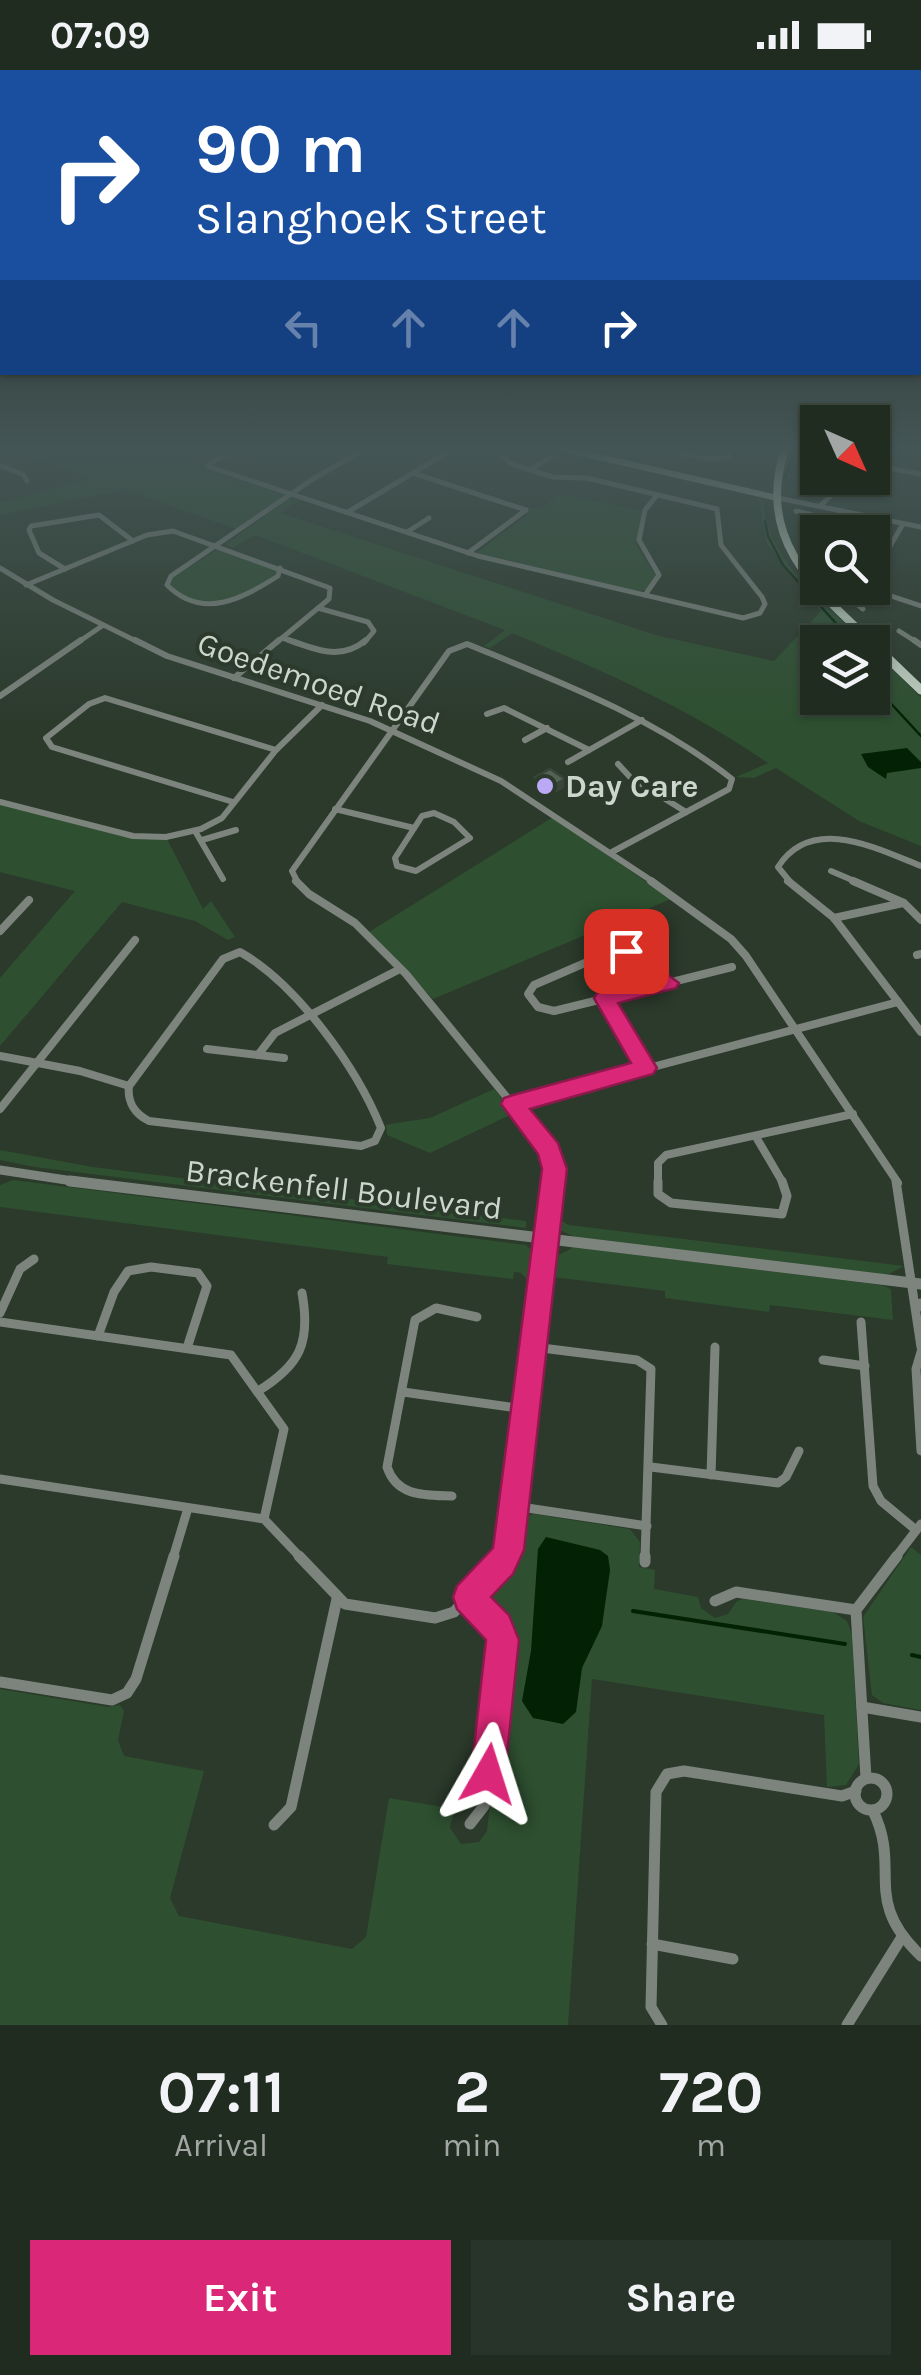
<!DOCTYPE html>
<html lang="en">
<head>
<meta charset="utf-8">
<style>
  :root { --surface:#202c20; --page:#283429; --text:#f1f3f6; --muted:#a2a7a5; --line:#3d483e; --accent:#db2777 }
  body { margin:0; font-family:Karla,sans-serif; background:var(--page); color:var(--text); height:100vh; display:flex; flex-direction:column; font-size:38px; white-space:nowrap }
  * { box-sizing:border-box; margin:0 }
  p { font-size:32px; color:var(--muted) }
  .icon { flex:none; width:55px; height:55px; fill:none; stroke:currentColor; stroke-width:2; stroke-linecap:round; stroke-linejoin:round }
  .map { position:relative; height:1955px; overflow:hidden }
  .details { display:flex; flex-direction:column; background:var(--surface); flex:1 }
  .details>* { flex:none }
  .hud { position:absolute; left:0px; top:0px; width:922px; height:305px; box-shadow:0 2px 8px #0004,0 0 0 2px var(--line); background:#1a4fa0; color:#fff; overflow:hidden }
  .needle { width:65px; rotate:135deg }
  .tools { position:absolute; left:800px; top:335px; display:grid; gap:20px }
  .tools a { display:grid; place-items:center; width:90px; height:90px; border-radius:0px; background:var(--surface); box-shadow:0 2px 8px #0004,0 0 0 2px var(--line); font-size:50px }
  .pin { position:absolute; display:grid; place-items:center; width:85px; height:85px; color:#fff; margin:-42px; border-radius:20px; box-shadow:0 5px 15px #0006 }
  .me { position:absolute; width:110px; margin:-55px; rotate:6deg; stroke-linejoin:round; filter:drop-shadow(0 0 8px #0008) }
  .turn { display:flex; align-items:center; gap:35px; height:210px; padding:0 30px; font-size:45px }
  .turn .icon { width:130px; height:130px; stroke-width:2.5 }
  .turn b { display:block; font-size:70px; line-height:85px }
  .lanes { display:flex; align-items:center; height:95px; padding:0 30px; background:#0003; justify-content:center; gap:50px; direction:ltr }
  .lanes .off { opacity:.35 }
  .eta { display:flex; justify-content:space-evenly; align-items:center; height:170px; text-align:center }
  .eta b { font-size:60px; font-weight:700; line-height:70px }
  .cta { display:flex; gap:20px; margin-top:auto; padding:20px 30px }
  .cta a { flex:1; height:115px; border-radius:0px; background:var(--accent); color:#fff; font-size:40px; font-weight:700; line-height:115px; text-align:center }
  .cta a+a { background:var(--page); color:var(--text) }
  .status { display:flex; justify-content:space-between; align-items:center; height:70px; padding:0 50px; background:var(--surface); direction:ltr }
  .status svg { height:28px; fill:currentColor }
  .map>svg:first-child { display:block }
  .green { fill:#2e4f30 }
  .water { fill:#022105 }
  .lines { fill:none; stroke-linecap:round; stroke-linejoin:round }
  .stream-far1 { stroke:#022105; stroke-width:2.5 }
  .stream { stroke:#022105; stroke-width:4 }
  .minor-far4 { stroke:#7d847d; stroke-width:5 }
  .minor-far3 { stroke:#7d847d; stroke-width:6 }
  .minor-far2 { stroke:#7d847d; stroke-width:8 }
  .minor-far1 { stroke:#7d847d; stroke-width:9 }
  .minor { stroke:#7d847d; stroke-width:11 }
  .tertiary-far2 { stroke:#7d847d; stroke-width:5 }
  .tertiary-far1 { stroke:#7d847d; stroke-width:9 }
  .tertiary { stroke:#7d847d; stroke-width:11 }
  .secondary { stroke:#a5b1a4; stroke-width:6 }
  .primary-far1 { stroke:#c3d3c3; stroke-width:8 }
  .primary { stroke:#c3d3c3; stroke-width:9 }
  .wall { fill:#475547 }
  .shaded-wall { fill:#3a453a }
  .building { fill:#536353; stroke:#3a453a; stroke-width:2.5 }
  .route { fill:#db2777; stroke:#8e194d; stroke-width:2.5 }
  .poi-dot { fill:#bca9f5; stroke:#2b3a2b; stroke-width:4 }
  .labels { text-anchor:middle; stroke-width:8; stroke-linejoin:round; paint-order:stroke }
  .street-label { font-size:32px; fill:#cdd6cd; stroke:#2b3a2b }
  .poi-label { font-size:32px; font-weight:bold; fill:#cdd6cd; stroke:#2b3a2b; text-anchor:start }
</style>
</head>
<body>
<div class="status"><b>07:09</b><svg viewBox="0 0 49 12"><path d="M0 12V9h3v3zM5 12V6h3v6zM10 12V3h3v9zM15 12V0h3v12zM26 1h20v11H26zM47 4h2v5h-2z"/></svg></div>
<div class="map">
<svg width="921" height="1955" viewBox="0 0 921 1955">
  <rect width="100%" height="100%" fill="#2b3a2b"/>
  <g class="green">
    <path d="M 12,379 L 92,379 L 130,392 L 164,379 L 188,379 L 172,388 L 286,426 L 237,459 L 124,420 L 0,445 L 0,433 L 92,409 Z"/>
    <path d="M 559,424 L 642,441 L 636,474 L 656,506 L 647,520 L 636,521 L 476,483 L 527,445 L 526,437 L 541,439 Z"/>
    <path d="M 754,426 L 763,430 C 767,492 824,532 865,572 L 818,572 L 818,628 L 872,628 L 873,580 L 921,628 L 921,776 L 859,751 L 776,698 L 754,708 L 736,707 L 768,693 C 688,638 602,600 512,563 L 490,578 L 484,576 L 505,560 L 255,465 L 233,478 L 226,474 L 287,430 L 302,429 L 280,443 L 659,566 L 774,591 L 821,541 L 767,474 L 759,430 Z"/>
    <path d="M 218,479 L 278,501 C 248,531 204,549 170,514 L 173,507 Z"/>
    <path d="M 0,734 L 74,751 L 123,767 L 167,769 L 203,839 L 211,831 L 235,867 L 228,870 L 195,851 L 122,832 L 0,976 L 0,908 L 75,821 L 0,802 Z"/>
    <path d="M 553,747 L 671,829 L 433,929 L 369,862 Z"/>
    <path d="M 494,1019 L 514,1043 L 430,1083 L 387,1065 L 386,1055 L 390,1054 L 430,1048 Z"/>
    <path d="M 0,1080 L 93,1097 L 526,1151 L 526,1158 L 35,1097 L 0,1090 Z"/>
    <path d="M 13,1110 L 526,1175 L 537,1185 L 535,1212 L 528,1211 L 521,1203 L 514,1202 L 513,1209 L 387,1194 L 388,1187 L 0,1137 L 0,1115 Z"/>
    <path d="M 553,1146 L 569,1155 L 904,1196 L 887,1205 L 577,1168 L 560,1160 Z"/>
    <path d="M 574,1177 L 881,1215 L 891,1219 L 893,1250 L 770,1235 L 769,1242 L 665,1228 L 665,1221 L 553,1207 L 557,1186 Z"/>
    <path d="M 533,1444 L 630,1459 L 640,1472 L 639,1497 L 655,1500 L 654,1519 L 698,1527 L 701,1538 L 715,1548 L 728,1544 L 737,1531 L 743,1529 L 833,1542 L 847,1551 L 852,1565 L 859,1694 L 846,1715 L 827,1717 L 824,1645 L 592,1609 L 568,1955 L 0,1955 L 0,1619 L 108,1637 L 120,1635 L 124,1641 L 118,1670 L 124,1686 L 204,1701 L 170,1828 L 179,1846 L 352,1879 L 366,1867 L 389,1728 L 455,1739 L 450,1758 L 461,1774 L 479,1772 L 487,1761 L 509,1570 C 506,1551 487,1544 483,1526 L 511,1491 L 521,1450 Z"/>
    <path d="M 911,1477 L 921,1485 L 921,1640 L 883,1633 L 872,1625 L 863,1547 Z"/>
  </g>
  <g class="water">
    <path d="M 907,678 L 921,692 L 921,698 L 887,703 L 886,709 L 868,697 L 861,684 Z"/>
    <path d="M 546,1467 L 600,1480 L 608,1486 L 610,1500 L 602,1556 L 582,1598 L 576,1642 L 563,1654 L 533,1648 L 522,1631 L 531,1581 L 538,1479 Z"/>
  </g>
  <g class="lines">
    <g class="stream-far1">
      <path d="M 785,407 L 796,379"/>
      <path d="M 765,451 L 768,466 L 783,495 L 843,561"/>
      <path d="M 804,564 L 835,572"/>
      <path d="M 837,572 L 842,564"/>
      <path d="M 872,613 L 921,666"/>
    </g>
    <g class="stream">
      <path d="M 633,1541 L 845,1574"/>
      <path d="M 912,1585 L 921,1587"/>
    </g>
    <g class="minor-far4">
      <path d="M 234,379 L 207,396 L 478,486 L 743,548 L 760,543 L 765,534 L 762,527 L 721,475 L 717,439 L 587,408 L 553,407 L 511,394 L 501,383 L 490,379"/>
      <path d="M 337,379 L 355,385"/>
      <path d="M 661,379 L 713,389 L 728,387 L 733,379"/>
      <path d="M 0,395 L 24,405 L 27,411"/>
      <path d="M 872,395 L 921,404"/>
      <path d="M 530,400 L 563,379"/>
      <path d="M 413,403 L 526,440 L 468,483"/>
      <path d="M 820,436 L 850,408"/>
      <path d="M 796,441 L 825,448 L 813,467 L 818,477"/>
      <path d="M 348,442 L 453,379"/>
      <path d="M 802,455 L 819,457"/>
      <path d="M 407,462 L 429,448"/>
      <path d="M 0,498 L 53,530 L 140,573"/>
      <path d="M 280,498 L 278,506 C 243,528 203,551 167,515 L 171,506 L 313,409 L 365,379"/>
      <path d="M 65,499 L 39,483 L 29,460 L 31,456 L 99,445 L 133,471"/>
      <path d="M 872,507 L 903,454"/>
      <path d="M 26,515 L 147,465 L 173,461 L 330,518 L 329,529 L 276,573"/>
      <path d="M 847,518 L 842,522 L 863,539"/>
      <path d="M 867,518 L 921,536"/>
      <path d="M 645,525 L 659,505 L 639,470 L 645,440 L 657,425"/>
      <path d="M 318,538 L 368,552 L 374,561 L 364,573"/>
      <path d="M 899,561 L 918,573"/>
      <path d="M 282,568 L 296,573"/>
      <path d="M 77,573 L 102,556"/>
    </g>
    <g class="minor-far3">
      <path d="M 135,570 L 167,586 L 370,651 L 501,711 L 655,813"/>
      <path d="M 289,570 C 317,580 341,591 366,570"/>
      <path d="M 914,570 L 921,575"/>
      <path d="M 234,608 L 279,570"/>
      <path d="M 0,626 L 81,570"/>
      <path d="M 487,644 L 504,638 L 589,680"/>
      <path d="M 525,670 L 547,658"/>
      <path d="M 568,692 L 642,650"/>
      <path d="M 618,694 L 630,707 L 686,742"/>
      <path d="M 0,732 L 133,766 L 166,767 L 201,759 L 222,748 L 276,680 L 322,635"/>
      <path d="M 233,732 L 52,677 L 46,668 L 89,634 L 105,628 L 276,680"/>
      <path d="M 335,739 L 414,758"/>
      <path d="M 434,743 L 454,752 L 470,768 L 416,801 L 397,796 L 395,788 L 422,746 Z"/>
      <path d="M 195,761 L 223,809"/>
      <path d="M 202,770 L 236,760"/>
      <path d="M 831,801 L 859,813"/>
      <path d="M 298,813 L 292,801 L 449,581 L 467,574 C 560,612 653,647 732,709 L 729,719 L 612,782"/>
      <path d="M 791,813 L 778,797 C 812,744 878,779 921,796"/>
    </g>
    <g class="minor-far2">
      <path d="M 296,811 L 309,824 L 355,853 L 406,904 L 545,1074 L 554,1093 L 552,1113"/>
      <path d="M 651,811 L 731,869 L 746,886 L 898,1113"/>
      <path d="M 788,811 L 834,848 L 921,962"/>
      <path d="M 853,811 L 904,833 L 921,850"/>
      <path d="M 834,848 L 903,833"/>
      <path d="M 0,861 L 29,830"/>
      <path d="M 615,880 L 628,882 L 668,913 L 554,941 L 538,937 L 528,924 L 534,915 Z"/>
      <path d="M 240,882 C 297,914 357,998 381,1058 L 375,1071 L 361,1076 L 149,1051 C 135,1044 127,1032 129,1016 L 223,889 Z"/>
      <path d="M 917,885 L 921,884"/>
      <path d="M 668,913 L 732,897"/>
      <path d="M 605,929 L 645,997"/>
      <path d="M 207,979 L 284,988"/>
      <path d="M 258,985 L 275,963 L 400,899"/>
      <path d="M 0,986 L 80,1001 L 129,1016"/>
      <path d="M 513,1034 L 898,932"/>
      <path d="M 0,1039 L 135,870"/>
      <path d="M 756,1067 L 783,1113"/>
      <path d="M 658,1113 L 658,1093 L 666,1085 L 853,1044"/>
    </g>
    <g class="minor-far1">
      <path d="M 658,1111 L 658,1124 L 671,1133 L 782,1144 L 787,1126 L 782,1111"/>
      <path d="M 896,1111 L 921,1277"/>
      <path d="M 0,1243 L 20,1199 L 34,1189"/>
      <path d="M 0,1252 L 231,1285 L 284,1359 L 264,1449"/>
      <path d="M 861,1252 L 873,1416 L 881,1431 L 916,1460"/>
      <path d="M 98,1266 L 114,1222 L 128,1201 L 151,1197 L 198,1203 L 207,1216 L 187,1278"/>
      <path d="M 534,1277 L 637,1290 L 651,1299 L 645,1488"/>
      <path d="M 921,1282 L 916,1299 L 921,1381"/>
      <path d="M 823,1290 L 865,1296"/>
      <path d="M 258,1321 C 300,1295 311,1273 302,1223"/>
      <path d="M 403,1322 L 524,1339"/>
      <path d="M 651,1397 L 778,1413 L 786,1407 L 799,1381"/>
      <path d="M 711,1405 L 715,1277"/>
      <path d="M 0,1409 L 264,1449 L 301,1488"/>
      <path d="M 452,1426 C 425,1425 397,1427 387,1397 L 415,1250 L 436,1238 L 477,1247"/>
      <path d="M 514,1436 L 647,1456"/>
      <path d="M 173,1488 L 188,1438"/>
      <path d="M 504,1488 L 552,1111"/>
      <path d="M 895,1488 L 921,1454"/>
    </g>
    <g class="minor">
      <path d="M 299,1486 L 345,1534 L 435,1548 L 454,1542 L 505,1486"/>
      <path d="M 645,1492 L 645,1486"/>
      <path d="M 468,1527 L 497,1557 L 503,1570 L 484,1736 L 470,1754"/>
      <path d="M 715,1531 L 736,1522 L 856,1540"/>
      <path d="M 0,1612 L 112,1630 L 127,1623 L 136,1609 L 174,1486"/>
      <path d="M 862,1637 L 921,1647"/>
      <path d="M 866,1708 L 856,1540 L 897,1486"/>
      <circle cx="871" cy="1724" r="16"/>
      <path d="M 873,1741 C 902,1800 861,1829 921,1886"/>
      <path d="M 274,1755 L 291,1737 L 337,1529"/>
      <path d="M 652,1874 L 733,1889"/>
      <path d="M 662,1955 L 651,1937 L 656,1722 L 667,1704 L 684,1701 L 842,1726 L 856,1721"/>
      <path d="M 847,1955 L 902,1867"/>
    </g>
    <path class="tertiary-far2" d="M 773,427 L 921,457"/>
    <path class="tertiary-far1" d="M 0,1100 L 86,1113"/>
    <g class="tertiary">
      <path d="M 70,1111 L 921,1214"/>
      <path d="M 917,1237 L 921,1234"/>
    </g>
    <path class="secondary" d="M 564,379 L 773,427"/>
    <path class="primary-far1" d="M 785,379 C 756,467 811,516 872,572"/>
    <path class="primary" d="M 872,573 L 921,620"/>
  </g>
  <path class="wall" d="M 535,707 L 565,709 L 565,717 L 549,726 L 534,716 Z"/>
  <path class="shaded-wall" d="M 565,709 L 565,717 L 549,726 L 550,717 Z"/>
  <path class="building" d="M 550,699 L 565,709 L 550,717 L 535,707 Z"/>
  <linearGradient id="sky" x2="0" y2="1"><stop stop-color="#182018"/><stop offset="0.58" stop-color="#455"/><stop offset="1" stop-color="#455" stop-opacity="0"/></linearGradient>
  <rect width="921" height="653" fill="url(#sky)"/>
  <path class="route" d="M 626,874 L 679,913 L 676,918 L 618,933 L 657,998 L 653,1004 L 530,1039 L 558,1073 L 567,1099 L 524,1480 L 513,1504 L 491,1527 L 509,1545 L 519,1570 L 505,1704 L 500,1716 L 488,1721 L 476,1716 L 471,1704 L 486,1570 L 457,1539 L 453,1527 L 457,1516 L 493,1478 L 542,1099 L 538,1084 L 501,1034 L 504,1028 L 513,1025 L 631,993 L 594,928 L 597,923 L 649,910 L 618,886 L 615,881 Z"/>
  <circle class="poi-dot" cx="545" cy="716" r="10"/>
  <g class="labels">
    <g class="street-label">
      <text transform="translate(319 613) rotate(19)" y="11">Goedemoed Road</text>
      <text transform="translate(344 1119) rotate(7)" y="11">Brackenfell Boulevard</text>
    </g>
    <g class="poi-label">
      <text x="565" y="727">Day Care</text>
    </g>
  </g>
</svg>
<div class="tools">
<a><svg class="needle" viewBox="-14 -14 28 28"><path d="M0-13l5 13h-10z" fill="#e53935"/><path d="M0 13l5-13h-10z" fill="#a2a7a5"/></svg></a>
<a><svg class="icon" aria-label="search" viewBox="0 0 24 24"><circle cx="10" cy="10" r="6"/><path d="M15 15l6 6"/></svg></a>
<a><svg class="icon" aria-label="layers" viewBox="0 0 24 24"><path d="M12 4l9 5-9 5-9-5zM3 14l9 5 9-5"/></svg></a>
</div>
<div class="pin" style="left:626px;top:881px;background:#d93025"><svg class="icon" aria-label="arrive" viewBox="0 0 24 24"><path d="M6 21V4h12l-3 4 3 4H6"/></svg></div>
<svg class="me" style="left:488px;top:1704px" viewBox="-20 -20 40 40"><path d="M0-17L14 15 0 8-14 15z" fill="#db2777" stroke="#fff" stroke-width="4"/></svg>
<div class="hud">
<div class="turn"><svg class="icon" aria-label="right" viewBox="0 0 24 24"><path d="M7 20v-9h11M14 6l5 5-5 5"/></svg><div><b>90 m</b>Slanghoek Street</div></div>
<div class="lanes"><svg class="icon off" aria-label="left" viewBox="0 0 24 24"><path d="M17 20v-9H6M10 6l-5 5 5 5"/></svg><svg class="icon off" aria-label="ahead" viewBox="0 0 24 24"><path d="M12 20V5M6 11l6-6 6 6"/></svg><svg class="icon off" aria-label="ahead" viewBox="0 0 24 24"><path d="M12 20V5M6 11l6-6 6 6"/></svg><svg class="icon" aria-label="right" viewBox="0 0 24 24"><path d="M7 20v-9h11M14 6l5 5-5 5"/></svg></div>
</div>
</div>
<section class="details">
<div class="eta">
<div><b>07:11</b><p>Arrival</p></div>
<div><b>2</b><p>min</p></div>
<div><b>720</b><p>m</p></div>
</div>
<div class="cta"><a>Exit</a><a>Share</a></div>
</section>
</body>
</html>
